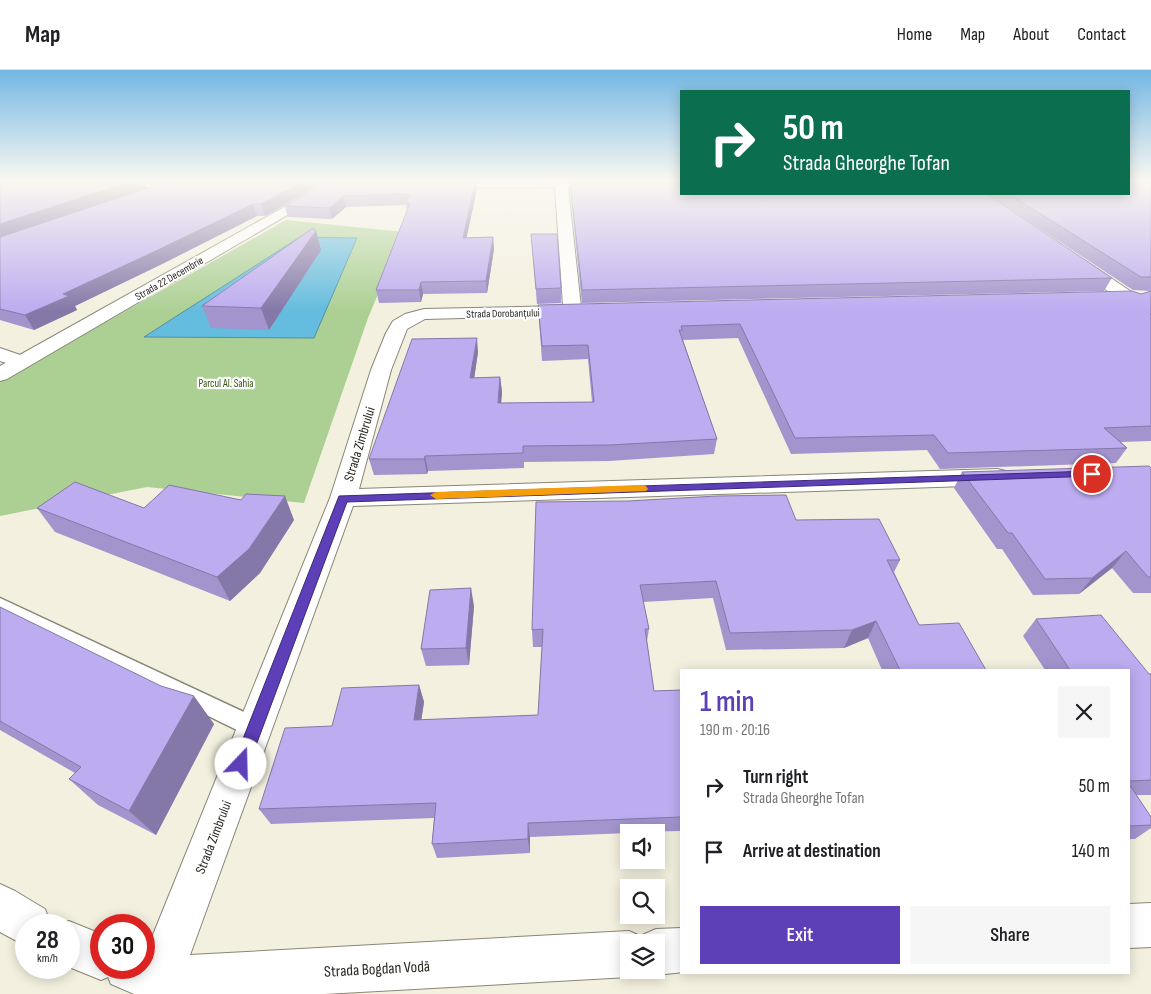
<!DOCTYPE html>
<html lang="en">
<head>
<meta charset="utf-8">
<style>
  :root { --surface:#fff; --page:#f6f6f6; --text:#202124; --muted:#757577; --line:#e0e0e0; --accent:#5d3fb7 }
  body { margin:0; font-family:"Sofia Sans Condensed",sans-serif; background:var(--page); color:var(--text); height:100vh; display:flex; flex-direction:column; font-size:19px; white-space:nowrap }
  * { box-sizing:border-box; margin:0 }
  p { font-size:16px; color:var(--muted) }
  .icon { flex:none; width:28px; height:28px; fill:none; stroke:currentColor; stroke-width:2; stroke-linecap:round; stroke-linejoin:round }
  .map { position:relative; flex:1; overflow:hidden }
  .sheet { position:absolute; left:680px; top:599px; width:450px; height:305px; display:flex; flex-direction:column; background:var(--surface); border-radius:0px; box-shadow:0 2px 12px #0003 }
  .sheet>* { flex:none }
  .top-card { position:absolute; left:680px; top:20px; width:450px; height:105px; border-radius:0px; box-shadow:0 2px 12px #0003; background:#0b6e4f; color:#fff; overflow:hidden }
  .buttons { position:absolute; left:620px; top:754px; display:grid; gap:10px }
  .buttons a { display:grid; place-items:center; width:45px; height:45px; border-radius:0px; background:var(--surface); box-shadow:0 2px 12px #0003; font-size:25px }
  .speed { position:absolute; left:15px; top:844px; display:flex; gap:10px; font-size:25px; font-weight:700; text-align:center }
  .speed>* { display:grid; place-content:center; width:65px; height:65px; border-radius:50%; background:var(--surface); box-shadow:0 2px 12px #0003; line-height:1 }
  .speed small { font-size:12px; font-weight:400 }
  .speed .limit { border:8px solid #d22; background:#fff; color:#111 }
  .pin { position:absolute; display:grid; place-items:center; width:42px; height:42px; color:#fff; margin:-21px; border:2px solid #fff; border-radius:50%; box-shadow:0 1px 5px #0007 }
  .me { position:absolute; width:55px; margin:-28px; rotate:21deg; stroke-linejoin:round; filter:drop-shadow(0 0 4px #0008) }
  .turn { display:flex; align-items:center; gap:18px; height:105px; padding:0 20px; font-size:22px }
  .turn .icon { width:65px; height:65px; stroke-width:2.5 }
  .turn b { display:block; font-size:35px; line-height:42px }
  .round { display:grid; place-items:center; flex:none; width:52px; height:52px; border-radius:0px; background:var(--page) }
  .headline { display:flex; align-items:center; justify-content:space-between; height:85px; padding:0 20px }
  h1 { font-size:30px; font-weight:600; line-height:38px; color:var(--accent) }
  .cta { display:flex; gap:10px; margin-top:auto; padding:10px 20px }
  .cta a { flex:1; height:58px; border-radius:0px; background:var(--accent); color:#fff; font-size:20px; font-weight:600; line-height:58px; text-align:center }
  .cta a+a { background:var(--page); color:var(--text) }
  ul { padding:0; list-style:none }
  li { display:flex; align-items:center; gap:15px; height:65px; padding:0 20px }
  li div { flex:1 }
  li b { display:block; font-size:19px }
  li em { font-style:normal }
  header { display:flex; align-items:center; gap:30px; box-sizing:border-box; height:70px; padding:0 25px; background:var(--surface); border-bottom:1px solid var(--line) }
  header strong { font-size:24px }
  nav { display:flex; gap:28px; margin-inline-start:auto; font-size:18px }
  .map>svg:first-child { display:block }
  .green { fill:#acd094 }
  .water { fill:#64bcde; stroke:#528fa5 }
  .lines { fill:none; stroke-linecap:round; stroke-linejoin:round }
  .lane-casing { stroke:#898677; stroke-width:3 }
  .street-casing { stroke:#898677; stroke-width:2 }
  .secondary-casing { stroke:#898677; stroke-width:2 }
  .lane { fill:#fff; fill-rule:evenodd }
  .street { fill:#fff; fill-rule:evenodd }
  .secondary { fill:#fff; fill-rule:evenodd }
  .wall { fill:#a394ce }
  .shaded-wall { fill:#8478a8 }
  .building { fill:#bdacf0; stroke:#8478a8 }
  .route { fill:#5d3fb7; stroke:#3c2977 }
  .slow { fill:#f59e0b }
  .labels { text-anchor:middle; stroke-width:4.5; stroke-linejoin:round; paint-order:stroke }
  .far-street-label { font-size:11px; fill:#292721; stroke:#fff }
  .far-park-label { font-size:11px; fill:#315411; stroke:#fff }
  .street-label { font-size:14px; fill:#292721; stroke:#fff }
  .near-street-label { font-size:16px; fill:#292721; stroke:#fff }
</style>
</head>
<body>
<header>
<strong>Map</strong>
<nav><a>Home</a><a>Map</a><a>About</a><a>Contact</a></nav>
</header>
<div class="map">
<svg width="1151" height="924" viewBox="0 0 1151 924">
  <rect width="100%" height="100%" fill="#f3f0df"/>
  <path class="green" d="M 286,150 L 404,162 L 368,248 L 304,433 L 147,417 L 0,446 L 0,312 Z"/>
  <path class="water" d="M 300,167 L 357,168 L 314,268 L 144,267 Z"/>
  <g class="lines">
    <g class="lane-casing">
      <g id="lane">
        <path d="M 126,112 L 140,112 L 168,119 L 164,121 Z"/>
        <path d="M 0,528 L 263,651 L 266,658 L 263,665 L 255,668 L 247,665 L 0,543 Z"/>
      </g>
    </g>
    <g class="street-casing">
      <g id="street">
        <path d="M 435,112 L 681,112 L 681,117 L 568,117 L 581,237 L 584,241 L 581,245 L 425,249 L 407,259 L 391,300 L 359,419 L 997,399 L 1006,401 L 1010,407 L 1006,413 L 997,415 L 353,436 L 190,885 L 629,861 L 640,866 L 656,859 L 681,858 L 681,902 L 684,902 L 656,905 L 645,900 L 629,907 L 324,924 L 134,924 L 111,914 L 108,907 L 101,910 L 69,897 L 69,855 L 60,855 L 69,851 L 101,864 L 101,898 L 144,898 L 144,881 L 146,882 L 330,428 L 371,300 L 386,263 L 393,251 L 405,244 L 424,239 L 563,236 L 555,117 L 440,118 L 436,117 L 434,114 ZM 629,872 L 656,872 L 656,900 L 629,900 Z"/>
        <path d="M 1078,188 L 1084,190 L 1151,235 L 1151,248 L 1145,247 L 1072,196 L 1070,193 L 1072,190 Z"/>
        <path d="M 0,278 L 29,288 L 32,292 L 29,296 L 22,298 L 0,291 Z"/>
        <path d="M 0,814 L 15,821 L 45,839 L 51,855 L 26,855 L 26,876 L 0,862 Z"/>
        <path d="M 1151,833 L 1151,877 L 1129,878 L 1129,834 Z"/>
      </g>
    </g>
    <g class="secondary-casing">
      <path id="secondary" d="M 329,112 L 344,112 L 7,309 L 0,311 L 0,296 Z"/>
    </g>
    <use href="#lane" class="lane"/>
    <use href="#street" class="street"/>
    <use href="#secondary" class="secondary"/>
  </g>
  <g class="wall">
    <path d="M 0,112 L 144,112 L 147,118 L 158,115 L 147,112 L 325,112 L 265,146 L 257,146 L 164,193 L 75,236 L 77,240 L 34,260 L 0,250 Z"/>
    <path d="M 328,112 L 477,119 L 466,168 L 493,167 L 494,179 L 487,223 L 423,224 L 421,232 L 379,233 L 376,220 L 407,141 L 406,135 L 346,137 L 332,149 L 288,147 L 285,136 Z"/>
    <path d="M 570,112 L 1112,208 L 1104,221 L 582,233 L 570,119 Z"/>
    <path d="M 1151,112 L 1151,221 L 1133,220 L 987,124 L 1129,124 Z"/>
    <path d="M 316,161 L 321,180 L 269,260 L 211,258 L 202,236 Z"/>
    <path d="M 531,164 L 561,218 L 561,233 L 537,234 Z"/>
    <path d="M 1151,221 L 1151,371 L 1121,372 L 1127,378 L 1116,393 L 940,399 L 927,380 L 791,384 L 738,268 L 683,270 L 717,369 L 714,384 L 609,391 L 524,392 L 524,398 L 428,401 L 427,404 L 374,405 L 369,389 L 478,282 L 474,308 L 500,307 L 502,322 L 501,333 L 592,332 L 588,289 L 542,291 L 538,235 L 1141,224 Z"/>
    <path d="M 1151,398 L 1151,523 L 1133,523 L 1112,498 L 1079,524 L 1033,525 L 1002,479 L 997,479 L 954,418 L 962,402 Z"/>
    <path d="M 241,430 L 294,450 L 260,503 L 230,531 L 55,462 L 37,438 L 144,438 Z"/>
    <path d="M 796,450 L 900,490 L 894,502 L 919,555 L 986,600 L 882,600 L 868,568 L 844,578 L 726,580 L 713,528 L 643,532 L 649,559 L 647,571 L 654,621 L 681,620 L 681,761 L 629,762 L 629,763 L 530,767 L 530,783 L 437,788 L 432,774 L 434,748 L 271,754 L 259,739 L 332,656 L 419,615 L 424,632 L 421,650 L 538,645 L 542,577 L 533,577 L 532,560 Z"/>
    <path d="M 474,536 L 469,595 L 426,596 L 421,579 Z"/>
    <path d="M 0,537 L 214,654 L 156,765 L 98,735 L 69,709 L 75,703 L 0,660 Z"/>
    <path d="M 1036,549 L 1149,604 L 1151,604 L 1151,725 L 1136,725 L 1151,747 L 1151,758 L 1135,769 L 1129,769 L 1129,600 L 1045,600 L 1023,566 Z"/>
  </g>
  <g class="shaded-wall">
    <path d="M 129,112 L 144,112 L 147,119 L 0,169 L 0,154 Z"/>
    <path d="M 158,112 L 168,112 L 159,115 Z"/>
    <path d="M 302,112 L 325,112 L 265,146 L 261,134 Z"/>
    <path d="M 475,112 L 476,112 L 477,119 L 464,180 L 463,168 Z"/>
    <path d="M 343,126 L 346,137 L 332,149 L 330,138 Z"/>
    <path d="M 253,134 L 257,146 L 164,193 L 75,236 L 77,240 L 34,260 L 25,245 L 63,224 Z"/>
    <path d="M 316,161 L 321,180 L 269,260 L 261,238 Z"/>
    <path d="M 493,167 L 494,179 L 487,223 L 486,211 Z"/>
    <path d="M 421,212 L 423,224 L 421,232 L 419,220 Z"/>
    <path d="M 477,268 L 478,282 L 472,323 L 470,308 Z"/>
    <path d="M 500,307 L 502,322 L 500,348 L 498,333 Z"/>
    <path d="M 425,386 L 428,401 L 427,404 L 424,389 Z"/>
    <path d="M 285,426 L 294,450 L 260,503 L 230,531 L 217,507 Z"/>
    <path d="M 1126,481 L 1112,498 L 1079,524 L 1092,508 Z"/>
    <path d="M 471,518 L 474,536 L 469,595 L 466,578 Z"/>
    <path d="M 876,551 L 868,568 L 844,578 L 852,560 Z"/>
    <path d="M 419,615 L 424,632 L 419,666 L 414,650 Z"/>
    <path d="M 194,626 L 214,654 L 156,765 L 129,741 Z"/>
    <path d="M 528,753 L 530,767 L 530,783 L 528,769 Z"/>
  </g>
  <g class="building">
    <path d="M 0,112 L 129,112 L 0,154 Z"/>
    <path d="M 166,112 L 302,112 L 261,134 L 253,134 L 158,180 L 63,224 L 69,226 L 25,245 L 0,239 L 0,167 Z"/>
    <path d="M 328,112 L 475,112 L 463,168 L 493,167 L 486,211 L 421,212 L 419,220 L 376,220 L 410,133 L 406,133 L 409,124 L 343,126 L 330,138 L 285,136 Z"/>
    <path d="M 570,112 L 681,112 L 681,124 L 987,124 L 1112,208 L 582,220 Z"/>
    <path d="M 1129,112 L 1151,112 L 1151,207 L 1141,207 L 1009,124 L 1129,124 Z"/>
    <path d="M 313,158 L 316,161 L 261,238 L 202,236 Z"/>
    <path d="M 531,164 L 557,164 L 561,218 L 536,219 Z"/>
    <path d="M 1132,221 L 1141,224 L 1151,221 L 1151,244 L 1150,244 L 1151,245 L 1151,356 L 1104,358 L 1127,378 L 948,383 L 934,365 L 795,368 L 740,254 L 681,256 L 682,260 L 679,260 L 717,369 L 610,375 L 523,376 L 523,383 L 425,386 L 424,389 L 369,389 L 412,269 L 477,268 L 470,308 L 500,307 L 498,333 L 594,332 L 588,275 L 542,276 L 538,235 Z"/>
    <path d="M 1149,396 L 1151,398 L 1151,507 L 1148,507 L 1126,481 L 1092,508 L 1045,509 L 1012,463 L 1008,463 L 962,402 Z"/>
    <path d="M 75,412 L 144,438 L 169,415 L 241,430 L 246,424 L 285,426 L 249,479 L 217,507 L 37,438 Z"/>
    <path d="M 786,425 L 796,450 L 879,449 L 900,490 L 887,490 L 919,555 L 959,553 L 986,600 L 900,600 L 876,551 L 852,560 L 730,563 L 716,511 L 640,515 L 649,559 L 645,559 L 654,621 L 681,620 L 681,747 L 528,753 L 528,769 L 432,774 L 436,733 L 259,739 L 285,658 L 332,656 L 342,618 L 419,615 L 414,650 L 538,645 L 543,559 L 532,560 L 536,432 L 628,431 L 717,426 Z"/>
    <path d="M 471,518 L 466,578 L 421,579 L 430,520 Z"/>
    <path d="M 0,537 L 161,616 L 194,626 L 129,741 L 69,709 L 81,697 L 0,651 Z"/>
    <path d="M 1101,545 L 1149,604 L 1151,604 L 1151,710 L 1129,711 L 1129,600 L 1070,600 L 1036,549 Z"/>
    <path d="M 1129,714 L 1151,747 L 1151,755 L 1129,756 Z"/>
  </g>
  <linearGradient id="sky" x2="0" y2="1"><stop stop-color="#73b7e4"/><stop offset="0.46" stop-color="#faf8f1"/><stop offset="1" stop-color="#faf8f1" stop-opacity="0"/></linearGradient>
  <rect width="1151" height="241" fill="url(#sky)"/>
  <path class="route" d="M 1092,401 L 1097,404 L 1096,406 L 347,432 L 249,694 L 246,699 L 241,701 L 235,699 L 233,694 L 339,426 Z"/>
  <path class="slow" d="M 642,415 L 646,416 L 648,419 L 646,421 L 436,429 L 430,425 L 436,422 Z"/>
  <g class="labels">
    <g class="far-street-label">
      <text transform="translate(169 208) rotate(-30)" y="4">Strada 22 Decembrie</text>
      <text transform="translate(503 243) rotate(-1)" y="4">Strada Dorobanțului</text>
    </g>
    <g class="far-park-label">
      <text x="226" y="317">Parcul Al. Sahia</text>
    </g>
    <g class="street-label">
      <text transform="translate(359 374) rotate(-73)" y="5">Strada Zimbrului</text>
      <text transform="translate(213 767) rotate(-69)" y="5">Strada Zimbrului</text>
    </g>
    <g class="near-street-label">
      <text transform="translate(377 898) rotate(-3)" y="6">Strada Bogdan Vodă</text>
    </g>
  </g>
</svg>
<div class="buttons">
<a><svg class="icon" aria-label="sound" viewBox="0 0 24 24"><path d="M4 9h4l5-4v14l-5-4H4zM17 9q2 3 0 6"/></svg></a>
<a><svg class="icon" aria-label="search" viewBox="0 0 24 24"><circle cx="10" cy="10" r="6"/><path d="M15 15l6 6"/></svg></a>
<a><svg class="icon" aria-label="layers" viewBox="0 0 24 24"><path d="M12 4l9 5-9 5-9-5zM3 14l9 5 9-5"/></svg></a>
</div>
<div class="speed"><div>28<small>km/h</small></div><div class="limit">30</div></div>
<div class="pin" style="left:1092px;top:404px;background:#d93025"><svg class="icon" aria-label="arrive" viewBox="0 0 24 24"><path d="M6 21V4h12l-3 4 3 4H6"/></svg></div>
<svg class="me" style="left:241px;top:694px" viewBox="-20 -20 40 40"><circle r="19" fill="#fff"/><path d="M0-13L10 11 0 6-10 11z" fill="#5d3fb7"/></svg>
<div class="top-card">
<div class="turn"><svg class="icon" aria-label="right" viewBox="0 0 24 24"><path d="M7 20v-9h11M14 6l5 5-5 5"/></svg><div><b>50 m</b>Strada Gheorghe Tofan</div></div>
</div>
<section class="sheet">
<div class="headline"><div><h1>1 min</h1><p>190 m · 20:16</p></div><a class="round"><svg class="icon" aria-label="close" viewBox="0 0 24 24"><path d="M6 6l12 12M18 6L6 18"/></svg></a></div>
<ul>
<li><svg class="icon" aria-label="right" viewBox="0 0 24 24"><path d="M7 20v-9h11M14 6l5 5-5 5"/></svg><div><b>Turn right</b><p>Strada Gheorghe Tofan</p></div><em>50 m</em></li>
<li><svg class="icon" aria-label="arrive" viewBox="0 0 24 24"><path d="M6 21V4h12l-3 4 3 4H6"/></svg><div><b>Arrive at destination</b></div><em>140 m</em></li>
</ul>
<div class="cta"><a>Exit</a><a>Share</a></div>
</section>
</div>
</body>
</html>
